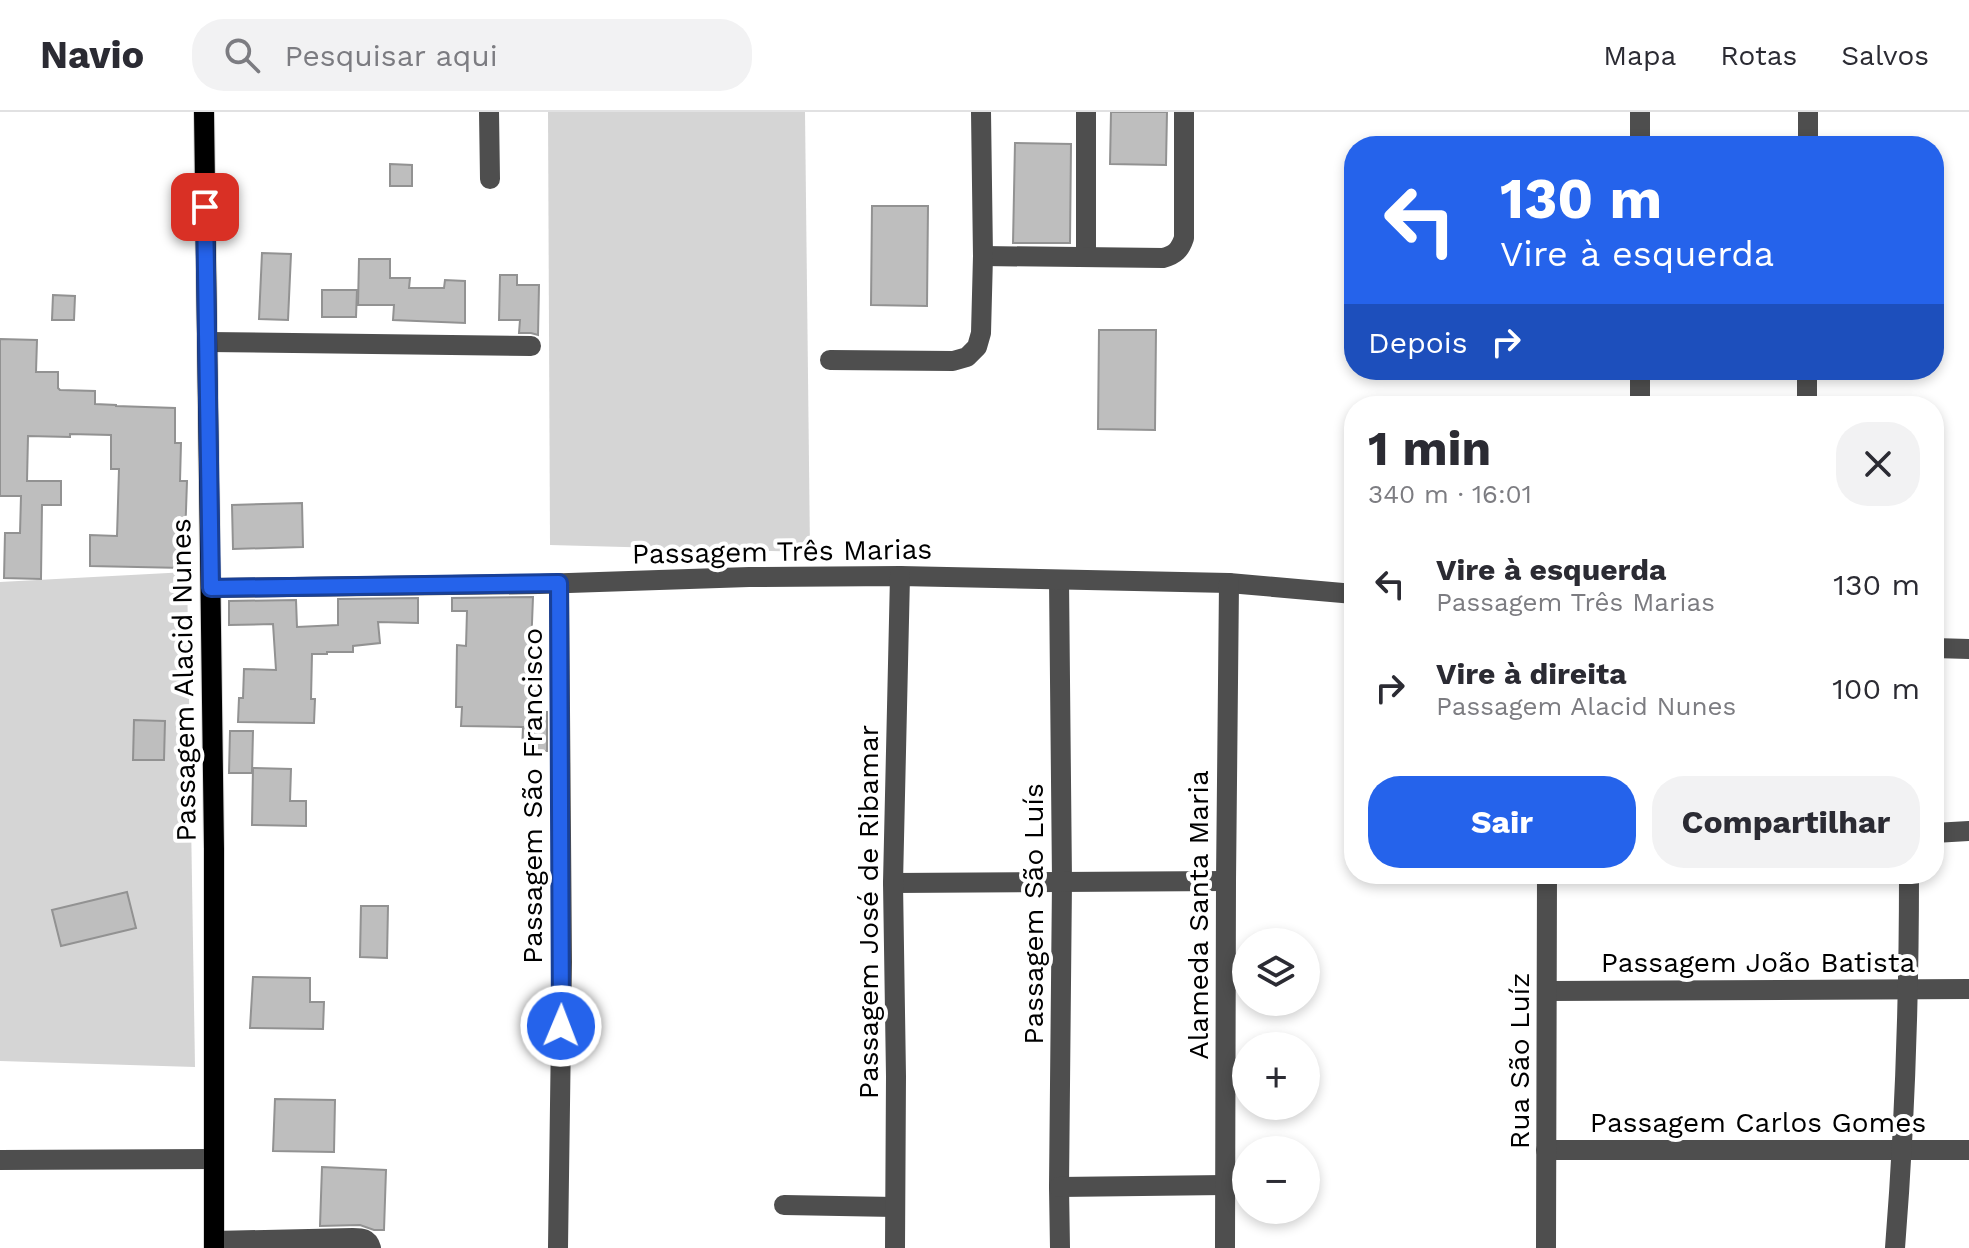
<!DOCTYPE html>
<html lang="pt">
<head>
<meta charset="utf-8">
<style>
  :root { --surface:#fff; --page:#f2f2f3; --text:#2b2b33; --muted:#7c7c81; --line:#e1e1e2; --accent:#2563eb }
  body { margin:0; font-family:"Work Sans",sans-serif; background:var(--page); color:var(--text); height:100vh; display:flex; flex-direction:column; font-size:30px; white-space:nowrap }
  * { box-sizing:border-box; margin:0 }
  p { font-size:26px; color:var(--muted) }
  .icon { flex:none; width:44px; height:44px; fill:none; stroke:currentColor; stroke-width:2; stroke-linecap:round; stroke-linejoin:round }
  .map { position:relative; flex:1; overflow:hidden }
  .drawer { position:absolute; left:1344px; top:284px; width:600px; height:488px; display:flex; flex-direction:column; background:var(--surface); border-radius:32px; box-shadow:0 4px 12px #0003 }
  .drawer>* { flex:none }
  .top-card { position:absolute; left:1344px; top:24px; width:600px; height:244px; border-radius:32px; box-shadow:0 4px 12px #0003; background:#2563eb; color:#fff; overflow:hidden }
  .buttons { position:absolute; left:1232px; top:816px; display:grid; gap:16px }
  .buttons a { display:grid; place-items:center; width:88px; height:88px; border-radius:50%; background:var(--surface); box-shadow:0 4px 12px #0003; font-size:40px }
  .pin { position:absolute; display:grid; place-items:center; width:68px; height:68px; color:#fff; margin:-34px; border-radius:16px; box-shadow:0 4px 12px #0006 }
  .me { position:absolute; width:88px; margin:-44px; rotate:1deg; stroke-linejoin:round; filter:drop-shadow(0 0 6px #0008) }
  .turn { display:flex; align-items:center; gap:28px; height:168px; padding:0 24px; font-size:36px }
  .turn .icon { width:104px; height:104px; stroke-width:2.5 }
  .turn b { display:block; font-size:56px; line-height:68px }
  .then { display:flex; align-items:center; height:76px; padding:0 24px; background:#0003; gap:16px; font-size:30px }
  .round { display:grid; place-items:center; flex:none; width:84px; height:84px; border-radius:32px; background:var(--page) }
  .summary { display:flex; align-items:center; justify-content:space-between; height:136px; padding:0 24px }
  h1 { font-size:48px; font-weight:700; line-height:60px }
  .primary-button { display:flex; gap:16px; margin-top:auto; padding:16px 24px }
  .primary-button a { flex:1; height:92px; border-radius:32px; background:var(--accent); color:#fff; font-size:32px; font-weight:700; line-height:92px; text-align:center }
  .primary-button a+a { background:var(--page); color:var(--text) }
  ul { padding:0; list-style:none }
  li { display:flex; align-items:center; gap:24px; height:104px; padding:0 24px }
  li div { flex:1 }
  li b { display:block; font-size:30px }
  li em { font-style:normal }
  header { display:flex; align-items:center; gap:48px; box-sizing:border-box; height:112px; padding:0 40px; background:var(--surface); border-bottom:2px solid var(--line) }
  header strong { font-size:38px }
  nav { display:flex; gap:44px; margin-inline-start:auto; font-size:28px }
  .search { width:560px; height:72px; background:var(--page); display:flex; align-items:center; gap:20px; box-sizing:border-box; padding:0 28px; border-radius:32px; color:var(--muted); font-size:30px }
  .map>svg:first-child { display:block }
  .green { fill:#d5d5d5 }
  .building { fill:#bebebe; stroke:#929292; stroke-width:2 }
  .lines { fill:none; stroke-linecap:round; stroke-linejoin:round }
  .major-casing { stroke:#dbdbdb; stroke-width:22 }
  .minor { stroke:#4e4e4e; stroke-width:20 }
  .major { stroke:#000; stroke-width:20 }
  .route-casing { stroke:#184099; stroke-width:20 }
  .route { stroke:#2563eb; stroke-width:14 }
  .labels { text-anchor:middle; stroke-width:8; stroke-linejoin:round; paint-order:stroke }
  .street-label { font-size:28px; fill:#000; stroke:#fff }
</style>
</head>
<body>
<header>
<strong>Navio</strong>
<div class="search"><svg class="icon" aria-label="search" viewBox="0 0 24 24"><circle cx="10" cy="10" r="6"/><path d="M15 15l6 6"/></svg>Pesquisar aqui</div>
<nav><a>Mapa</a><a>Rotas</a><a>Salvos</a></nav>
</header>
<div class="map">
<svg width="1969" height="1136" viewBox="0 0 1969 1136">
  <rect width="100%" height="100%" fill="#fff"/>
  <g class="green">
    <path d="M 548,0 L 805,0 L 810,440 L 550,433 Z"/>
    <path d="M 187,460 L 195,955 L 0,949 L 0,470 Z"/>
  </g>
  <g class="building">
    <path d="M 1111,0 L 1167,0 L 1166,53 L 1110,52 Z"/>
    <path d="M 1015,31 L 1071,32 L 1070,131 L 1013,131 Z"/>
    <path d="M 390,52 L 412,53 L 412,74 L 390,74 Z"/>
    <path d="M 872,94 L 928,94 L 927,194 L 871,193 Z"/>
    <path d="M 262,141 L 291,142 L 288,208 L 259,207 Z"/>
    <path d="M 359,147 L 390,147 L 390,166 L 410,166 L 409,176 L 444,176 L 445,168 L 465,169 L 465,211 L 393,208 L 394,193 L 358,193 Z"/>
    <path d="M 500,163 L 517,163 L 517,173 L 539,173 L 538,223 L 531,221 L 519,221 L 520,208 L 499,208 Z"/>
    <path d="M 322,178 L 357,178 L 356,205 L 322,205 Z"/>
    <path d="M 53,183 L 75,184 L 74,208 L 52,208 Z"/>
    <path d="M 1099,218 L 1156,218 L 1155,318 L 1098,317 Z"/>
    <path d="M 0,227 L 37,228 L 36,260 L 58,260 L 58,276 L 60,278 L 95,279 L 95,292 L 116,293 L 116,294 L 175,296 L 175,331 L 181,331 L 180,369 L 187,369 L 184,456 L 90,454 L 90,423 L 117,424 L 119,357 L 111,357 L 111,323 L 70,322 L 70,325 L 28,324 L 27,369 L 61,369 L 61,393 L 42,393 L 41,467 L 4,466 L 5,421 L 20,421 L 21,384 L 0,384 Z"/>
    <path d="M 302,391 L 303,435 L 233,437 L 232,393 Z"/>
    <path d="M 533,485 L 530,562 L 542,563 L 541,600 L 547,600 L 547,639 L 522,639 L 523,615 L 461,614 L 462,595 L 456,595 L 457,533 L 466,534 L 467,499 L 452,499 L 452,486 Z"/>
    <path d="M 418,486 L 418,511 L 378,510 L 380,531 L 353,534 L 353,540 L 327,540 L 327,542 L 312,542 L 311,587 L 315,587 L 314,611 L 238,610 L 239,586 L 243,586 L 244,557 L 276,558 L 273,512 L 229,513 L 229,489 L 296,488 L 297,515 L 338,513 L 338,487 Z"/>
    <path d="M 134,608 L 165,609 L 164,648 L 133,648 Z"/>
    <path d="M 230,619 L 253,619 L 252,661 L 229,661 Z"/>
    <path d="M 253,656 L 291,657 L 290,689 L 306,689 L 306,714 L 252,713 Z"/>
    <path d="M 127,780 L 136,816 L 61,834 L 52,798 Z"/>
    <path d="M 361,794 L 388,794 L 387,846 L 360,845 Z"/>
    <path d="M 253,865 L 310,866 L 310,890 L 324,890 L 323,917 L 250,916 Z"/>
    <path d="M 275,987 L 335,988 L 334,1040 L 273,1039 Z"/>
    <path d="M 322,1055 L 386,1058 L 384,1118 L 374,1118 L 360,1113 L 320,1114 Z"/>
  </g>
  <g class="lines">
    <g class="major-casing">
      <path id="major" d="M 204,0 L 214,737 L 214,1136"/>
    </g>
    <g class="minor">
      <path d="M 489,0 L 490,67"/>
      <path d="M 1086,0 L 1086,145"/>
      <path d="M 1640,34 L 1640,0"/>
      <path d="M 1808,34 L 1808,0"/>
      <path d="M 983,144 L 1163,146 C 1175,143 1180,138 1184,126 L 1184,0"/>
      <path d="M 208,230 L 531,234"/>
      <path d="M 830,248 L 953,249 L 967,245 L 977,235 L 981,221 L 983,144 L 981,0"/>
      <path d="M 1640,294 L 1640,258"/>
      <path d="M 1807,294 L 1807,258"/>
      <path d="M 1059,468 L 1062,769 L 1059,1075 L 1060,1136"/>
      <path d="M 211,476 L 539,472 L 749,465 L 900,464 L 1229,471 L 1354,482"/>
      <path d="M 1934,536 L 1969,537"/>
      <path d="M 1934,721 L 1969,719"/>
      <path d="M 893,771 L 1226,769"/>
      <path d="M 1547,879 L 1969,877"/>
      <path d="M 1546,1038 L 1969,1038"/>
      <path d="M 0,1048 L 214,1047"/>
      <path d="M 1059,1075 L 1225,1073"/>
      <path d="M 784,1093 L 895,1095"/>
      <path d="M 214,1129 L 353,1126 C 362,1126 368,1126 371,1136"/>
      <path d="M 558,1136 L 562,850 L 559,471"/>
      <path d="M 895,1136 L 896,964 L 893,771 L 900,464"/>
      <path d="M 1225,1136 L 1226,769 L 1229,471"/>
      <path d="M 1546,1136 L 1547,762"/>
      <path d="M 1895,1136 C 1905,1011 1909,887 1909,762"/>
    </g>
    <use href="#major" class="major"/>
  </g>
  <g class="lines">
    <g class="route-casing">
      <path id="route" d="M 205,95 L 211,476 L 559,471 L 561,914"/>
    </g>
    <use href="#route" class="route"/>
  </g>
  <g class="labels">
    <g class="street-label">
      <text transform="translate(782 439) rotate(-1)" y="10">Passagem Três Marias</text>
      <text transform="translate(183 568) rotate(-91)" y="10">Passagem Alacid Nunes</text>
      <text transform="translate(532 684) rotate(-90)" y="10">Passagem São Francisco</text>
      <text transform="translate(868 800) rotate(-90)" y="10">Passagem José de Ribamar</text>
      <text transform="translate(1033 802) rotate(-90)" y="10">Passagem São Luís</text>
      <text transform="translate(1198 803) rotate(-90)" y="10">Alameda Santa Maria</text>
      <text x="1758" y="860">Passagem João Batista</text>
      <text transform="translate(1519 949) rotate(-90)" y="10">Rua São Luíz</text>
      <text x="1758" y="1020">Passagem Carlos Gomes</text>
    </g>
  </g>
</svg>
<div class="buttons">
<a><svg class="icon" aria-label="layers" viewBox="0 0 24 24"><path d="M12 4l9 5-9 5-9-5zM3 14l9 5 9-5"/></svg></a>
<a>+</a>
<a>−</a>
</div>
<div class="pin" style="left:205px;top:95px;background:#d93025"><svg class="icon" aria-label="arrive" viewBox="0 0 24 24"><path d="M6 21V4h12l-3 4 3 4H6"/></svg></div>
<svg class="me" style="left:561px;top:914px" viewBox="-20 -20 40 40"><circle r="17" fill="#2563eb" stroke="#fff" stroke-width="3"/><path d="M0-11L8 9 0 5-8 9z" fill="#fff"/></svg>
<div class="top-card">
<div class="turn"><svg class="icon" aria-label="left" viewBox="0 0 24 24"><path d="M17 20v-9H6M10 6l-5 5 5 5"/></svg><div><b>130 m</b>Vire à esquerda</div></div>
<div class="then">Depois<svg class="icon" aria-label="right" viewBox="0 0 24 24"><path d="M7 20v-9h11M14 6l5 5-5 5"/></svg></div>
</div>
<section class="drawer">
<div class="summary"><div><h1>1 min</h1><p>340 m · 16:01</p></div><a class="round"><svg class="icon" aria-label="close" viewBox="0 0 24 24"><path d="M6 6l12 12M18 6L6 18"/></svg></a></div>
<ul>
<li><svg class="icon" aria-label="left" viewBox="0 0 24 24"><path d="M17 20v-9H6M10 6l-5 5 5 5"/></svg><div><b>Vire à esquerda</b><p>Passagem Três Marias</p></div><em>130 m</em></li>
<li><svg class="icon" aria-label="right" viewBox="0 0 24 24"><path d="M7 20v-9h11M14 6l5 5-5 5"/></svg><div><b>Vire à direita</b><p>Passagem Alacid Nunes</p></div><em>100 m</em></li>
</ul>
<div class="primary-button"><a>Sair</a><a>Compartilhar</a></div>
</section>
</div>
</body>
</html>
